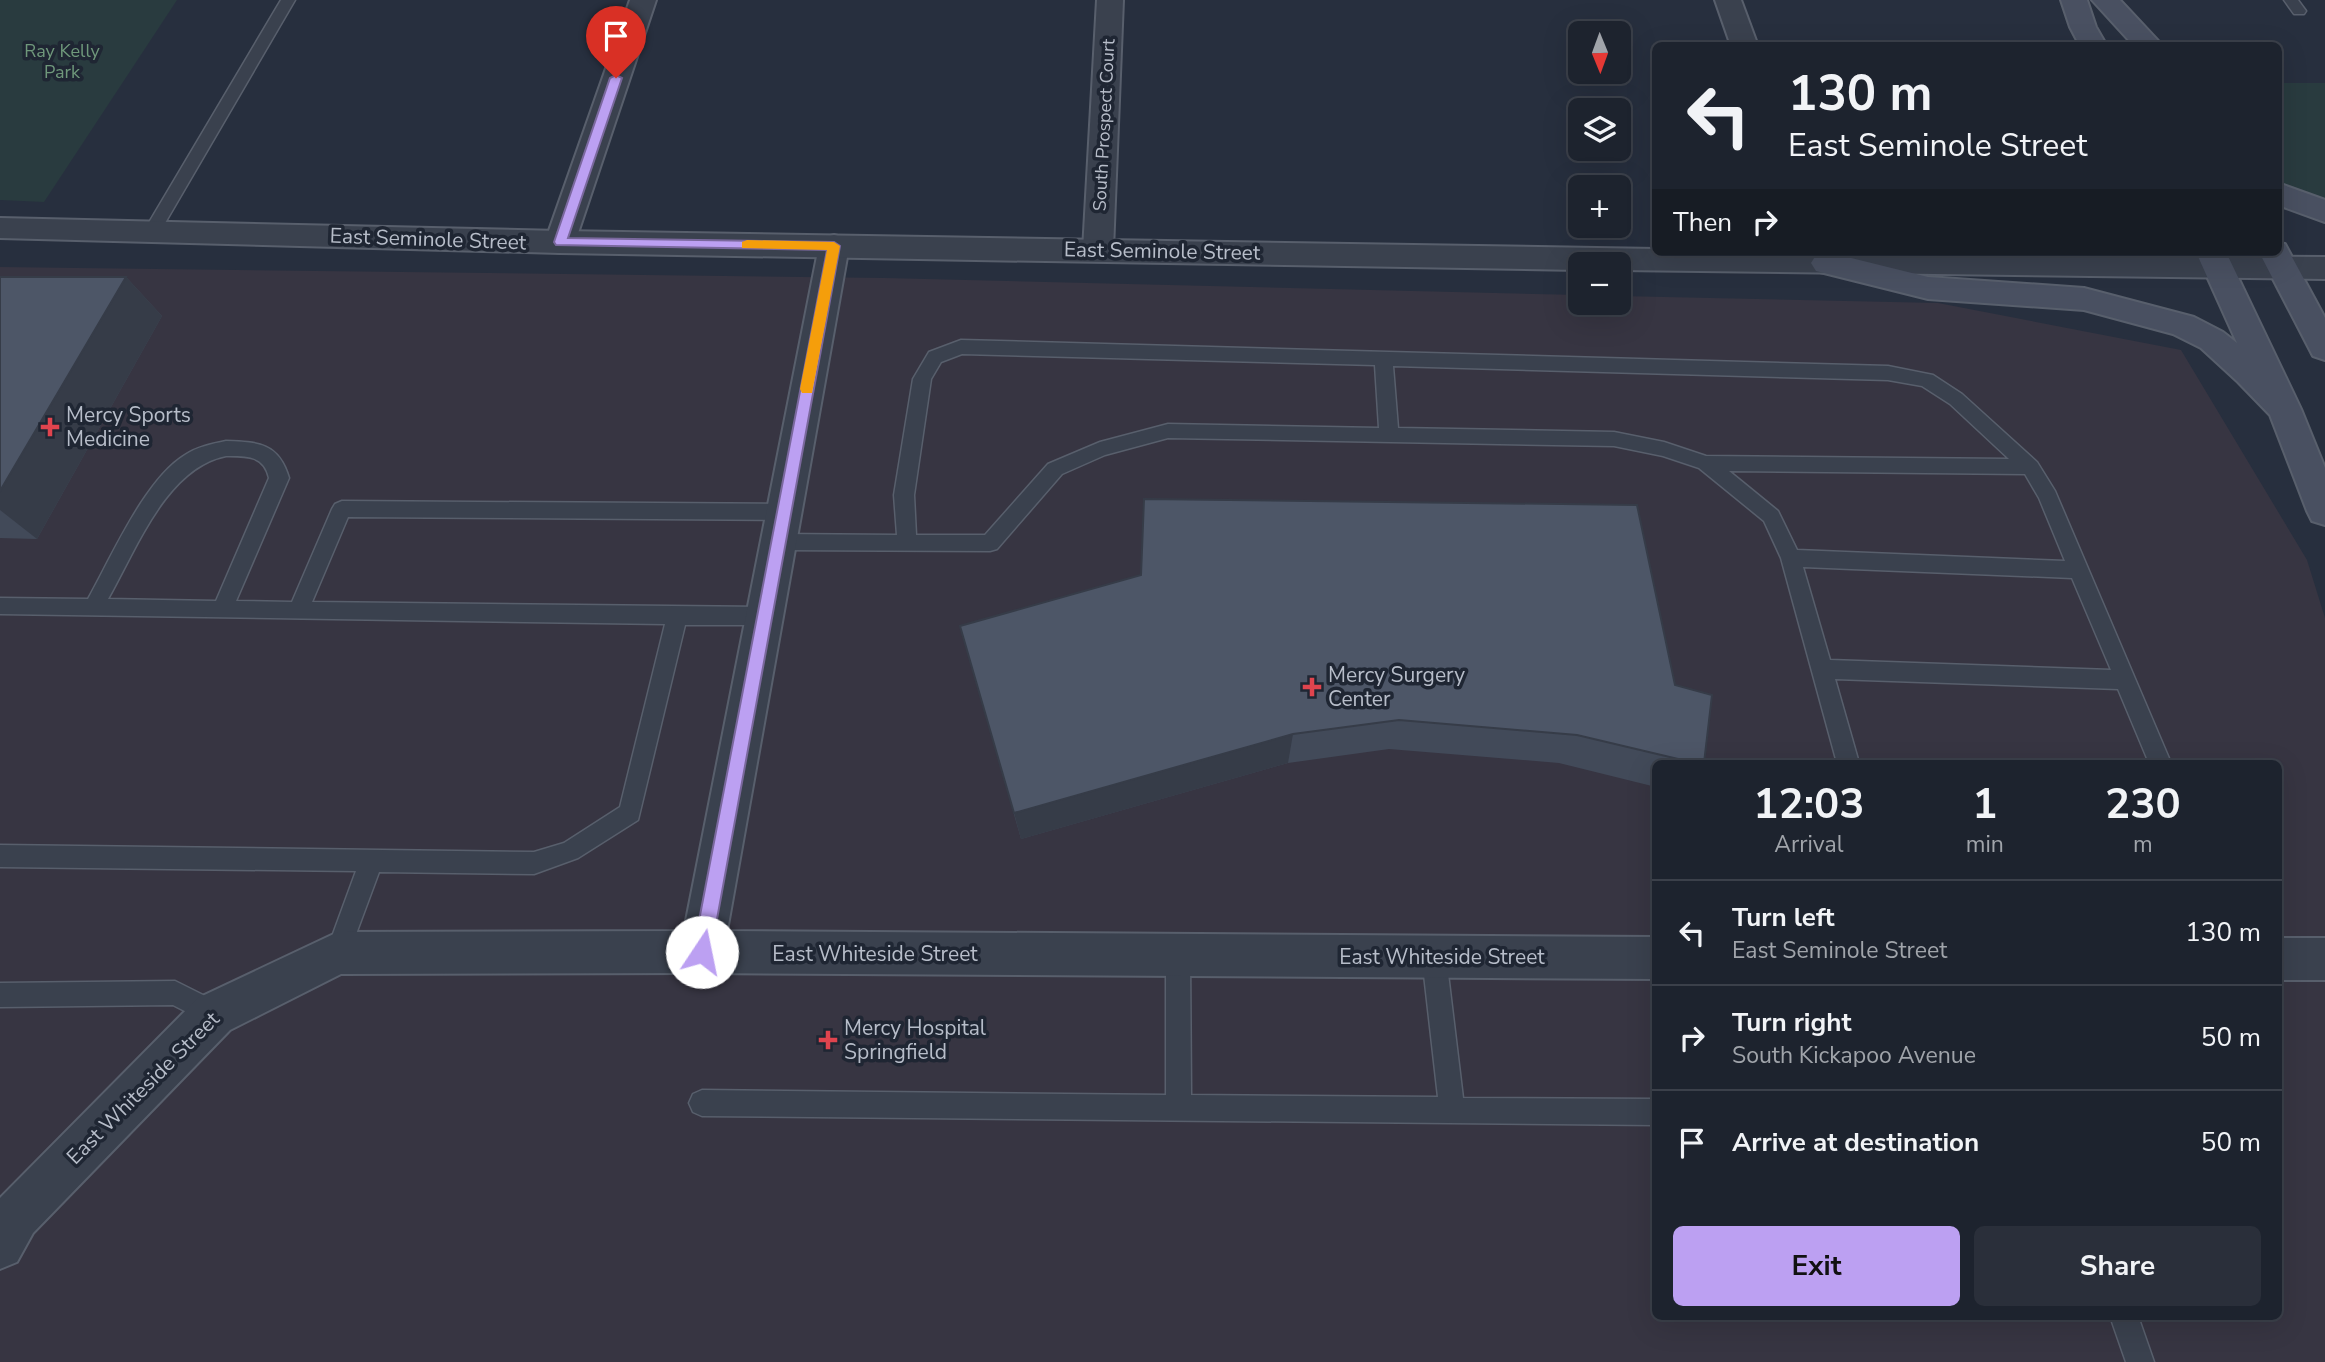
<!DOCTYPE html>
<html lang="en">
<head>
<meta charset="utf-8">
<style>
  :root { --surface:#1d232e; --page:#2a2f3a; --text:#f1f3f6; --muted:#a0a4aa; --line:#3b404a; --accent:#bca0f2 }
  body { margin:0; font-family:"Nunito Sans",sans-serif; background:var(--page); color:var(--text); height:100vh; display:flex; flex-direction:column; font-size:26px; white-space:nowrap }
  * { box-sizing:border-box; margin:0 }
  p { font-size:23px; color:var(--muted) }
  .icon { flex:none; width:38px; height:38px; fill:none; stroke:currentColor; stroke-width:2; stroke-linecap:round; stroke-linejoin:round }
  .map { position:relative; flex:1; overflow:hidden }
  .side { position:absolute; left:1652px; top:760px; width:630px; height:560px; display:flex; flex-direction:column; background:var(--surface); border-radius:10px; box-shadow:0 7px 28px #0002,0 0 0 2px var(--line) }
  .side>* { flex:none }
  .guide { position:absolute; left:1652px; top:42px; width:630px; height:214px; border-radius:10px; box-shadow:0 7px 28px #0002,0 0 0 2px var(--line); background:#1d232e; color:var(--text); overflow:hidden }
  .needle { width:46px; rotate:179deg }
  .controls { position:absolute; left:1568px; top:21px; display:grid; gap:14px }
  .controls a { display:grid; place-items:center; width:63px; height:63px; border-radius:10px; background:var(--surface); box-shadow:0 7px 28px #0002,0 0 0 2px var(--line); font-size:35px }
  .pin { position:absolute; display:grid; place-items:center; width:60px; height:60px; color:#fff; margin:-72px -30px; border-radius:50% 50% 50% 0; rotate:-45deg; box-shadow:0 0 7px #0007 }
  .pin .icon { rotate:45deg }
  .me { position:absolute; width:77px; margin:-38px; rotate:11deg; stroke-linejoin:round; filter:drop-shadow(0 0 5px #0008) }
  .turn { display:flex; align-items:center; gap:24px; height:147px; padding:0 21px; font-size:32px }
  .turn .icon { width:91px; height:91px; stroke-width:2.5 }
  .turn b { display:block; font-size:49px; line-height:60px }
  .then { display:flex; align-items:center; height:66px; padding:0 21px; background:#0003; gap:14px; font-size:26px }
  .eta { display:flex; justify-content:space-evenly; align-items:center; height:119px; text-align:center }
  .eta b { font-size:42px; font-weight:700; line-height:49px }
  .primary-button { display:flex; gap:14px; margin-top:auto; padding:14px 21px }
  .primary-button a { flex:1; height:80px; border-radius:10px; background:var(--accent); color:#111; font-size:28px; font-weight:700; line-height:80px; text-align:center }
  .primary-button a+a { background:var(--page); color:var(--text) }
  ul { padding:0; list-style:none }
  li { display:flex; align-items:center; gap:21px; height:105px; padding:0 21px; border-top:2px solid var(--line) }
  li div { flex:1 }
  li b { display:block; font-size:26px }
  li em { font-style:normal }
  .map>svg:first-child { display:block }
  .medical { fill:#373542; fill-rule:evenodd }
  .green { fill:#293b3f }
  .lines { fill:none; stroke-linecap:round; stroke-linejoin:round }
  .service-casing { stroke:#585f6c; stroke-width:3 }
  .minor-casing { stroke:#585f6c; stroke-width:4 }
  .tertiary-casing { stroke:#585f6c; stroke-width:4 }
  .secondary-casing { stroke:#585f6c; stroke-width:4 }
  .service { fill:#3a414e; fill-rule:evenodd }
  .minor { fill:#3a414e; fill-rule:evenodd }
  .tertiary { fill:#3a414e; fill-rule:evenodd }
  .secondary { fill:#495061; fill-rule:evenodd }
  .wall { fill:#424a59 }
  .shaded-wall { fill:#363c48 }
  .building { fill:#4d5667; stroke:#363c48; stroke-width:2 }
  .route { fill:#bca0f2; stroke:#7a689d; stroke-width:2 }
  .slow { fill:#f59e0b }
  .health-dot { fill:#e0444e; stroke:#1f2633; stroke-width:2.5 }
  .labels { text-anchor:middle; stroke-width:7; stroke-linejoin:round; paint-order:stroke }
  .far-park-label { font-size:18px; fill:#6f987b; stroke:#1f2633 }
  .far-street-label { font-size:18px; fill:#b7bdc9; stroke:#1f2633 }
  .street-label { font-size:21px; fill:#b7bdc9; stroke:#1f2633 }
  .poi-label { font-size:21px; fill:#b7bdc9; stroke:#1f2633; text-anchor:start }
</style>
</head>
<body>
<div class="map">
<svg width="2325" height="1362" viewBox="0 0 2325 1362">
  <rect width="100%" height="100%" fill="#272f3e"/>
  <path class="medical" d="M 0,267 L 885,278 L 1580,295 L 1580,303 L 1619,303 L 1619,296 L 1938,303 L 2181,350 L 2307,560 L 2325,618 L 2325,1362 L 0,1362 ZM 1656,763 L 2278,763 L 2278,1316 L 1656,1316 Z"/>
  <g class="green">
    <path d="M 0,0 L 177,0 L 44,202 L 0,200 Z"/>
    <path d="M 2279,83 L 2325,83 L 2325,202 L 2279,182 Z"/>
  </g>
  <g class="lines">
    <g class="service-casing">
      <g id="service">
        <path d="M 281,0 L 295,0 L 158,235 L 146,235 L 144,231 Z"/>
        <path d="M 2284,0 L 2298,0 L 2306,11 L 2304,14 L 2294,14 Z"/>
        <path d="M 961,340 L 1888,366 L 1933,375 L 1962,394 L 2037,462 L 2055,491 L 2171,763 L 2149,763 L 2118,689 L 1835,679 L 1859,763 L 1837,763 L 1781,558 L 1764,521 L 1699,468 L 1663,456 L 1614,446 L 1168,438 L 1105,455 L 1062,474 L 997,549 L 990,551 L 779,550 L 772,548 L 769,542 L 772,536 L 779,534 L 897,535 L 894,495 L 913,379 L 929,352 ZM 962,354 L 1375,365 L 1379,428 L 1168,424 L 1100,442 L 1048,464 L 985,535 L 916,535 L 914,495 L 931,379 L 941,362 ZM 1393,366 L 1888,380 L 1922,386 L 1950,404 L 2009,459 L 1706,456 L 1664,442 L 1614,432 L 1398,428 ZM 1729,471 L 2025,474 L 2039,498 L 2065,561 L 1797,550 L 1778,511 ZM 1803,567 L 2072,578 L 2111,670 L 1830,660 Z"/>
        <path d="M 226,441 C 258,442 279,443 289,478 L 236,601 L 292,602 L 332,509 L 335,504 L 342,501 L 785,504 L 792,507 L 795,512 L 792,517 L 785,520 L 348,517 L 312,602 L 765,607 L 772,610 L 775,616 L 772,622 L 765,625 L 685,625 L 638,820 L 578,858 L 534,874 L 379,872 L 346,961 L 338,965 L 330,961 L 326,953 L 356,871 L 0,867 L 0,845 L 534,852 L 564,843 L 620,807 L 665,624 L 0,614 L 0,598 L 88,599 C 111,558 145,479 185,455 C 197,447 211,444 226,441 ZM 226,456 C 246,456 264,455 269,478 L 216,601 L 108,599 C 136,550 166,468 226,456 Z"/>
        <path d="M 1178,942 L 1186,946 L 1190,954 L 1191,1095 L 1438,1097 L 1422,957 L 1426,949 L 1434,945 L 1442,949 L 1446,957 L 1463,1098 L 1656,1099 L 1656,1125 L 702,1116 L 693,1112 L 689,1103 L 693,1094 L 702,1090 L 1166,1095 L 1166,954 L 1170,946 Z"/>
        <path d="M 175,981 L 223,1005 L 226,1014 L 223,1023 L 214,1026 L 173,1005 L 0,1007 L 0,983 Z"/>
        <path d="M 2110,1316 L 2138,1316 L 2154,1362 L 2126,1362 Z"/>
      </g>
    </g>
    <g class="minor-casing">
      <g id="minor">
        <path d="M 630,0 L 656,0 L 575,242 L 571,250 L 560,253 L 549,250 L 545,242 Z"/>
        <path d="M 1097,0 L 1123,0 L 1113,250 L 1109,258 L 1098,261 L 1087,258 L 1083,250 Z"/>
        <path d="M 1715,0 L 1741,0 L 1758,46 L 1731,46 Z"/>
        <path d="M 834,235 L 845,238 L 849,246 L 727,931 L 1656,937 L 1656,979 L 702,973 L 341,974 L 230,1030 L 33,1233 L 17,1262 L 0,1269 L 0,1198 L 198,998 L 338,932 L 684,931 L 819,246 L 823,238 Z"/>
        <rect x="2278" y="938" width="47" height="42"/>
      </g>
    </g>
    <g class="tertiary-casing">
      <path id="tertiary" d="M 0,218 L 560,231 L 1656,249 L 1656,252 L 2325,257 L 2325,279 L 1619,270 L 1619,264 L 1580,264 L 1580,270 L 560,253 L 0,238 Z"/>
    </g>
    <g class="secondary-casing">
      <g id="secondary">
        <path d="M 2061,0 L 2087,0 L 2096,27 L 2107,46 L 2080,46 L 2070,27 Z"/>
        <path d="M 2092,0 L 2120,0 L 2163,46 L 2134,46 Z"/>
        <path d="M 2278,183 L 2325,200 L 2325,222 L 2278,205 Z"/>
        <path d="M 2278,243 L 2285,244 L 2325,318 L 2325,360 L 2313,356 L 2259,252 L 2278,252 Z"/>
        <path d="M 1827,252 L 1928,277 L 2084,288 L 2194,317 L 2223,332 L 2237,343 L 2196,252 L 2226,252 L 2301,409 L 2325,468 L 2325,525 L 2312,521 L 2307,511 L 2270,415 L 2238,382 L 2201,348 L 2173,334 L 2084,310 L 1928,299 L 1816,271 L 1811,263 L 1816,255 Z"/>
      </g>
    </g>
    <use href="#service" class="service"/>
    <use href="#minor" class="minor"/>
    <use href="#tertiary" class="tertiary"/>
    <use href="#secondary" class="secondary"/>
  </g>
  <g class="wall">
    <path d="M 0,277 L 126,277 L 162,316 L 37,539 L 0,538 Z"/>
    <path d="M 960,626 L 1675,685 L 1704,763 L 1656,763 L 1656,787 L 1559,763 L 1389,749 L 1288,763 L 1021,839 Z"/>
  </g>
  <g class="shaded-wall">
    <path d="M 126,277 L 162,316 L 37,539 L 0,510 L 0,491 Z"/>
    <path d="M 1293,734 L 1288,763 L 1021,839 L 1014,813 Z"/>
  </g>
  <g class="building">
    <path d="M 0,277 L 126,277 L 0,491 Z"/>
    <path d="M 1144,499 L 1637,505 L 1675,685 L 1712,695 L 1704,763 L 1695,763 L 1577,735 L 1399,720 L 1293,734 L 1014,813 L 960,626 L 1141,575 Z"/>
  </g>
  <path class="route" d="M 616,75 L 622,78 L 568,238 L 834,242 L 840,246 L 711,952 L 709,959 L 702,961 L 696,959 L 693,952 L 827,250 L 556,245 L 554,242 L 610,78 Z"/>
  <path class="slow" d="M 747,240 L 834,242 L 840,246 L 812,393 L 802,393 L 800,389 L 827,250 L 742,248 L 742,242 Z"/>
  <g class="health-dot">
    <path d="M46.5 416.5h7v7h7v7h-7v7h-7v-7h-7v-7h7z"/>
    <path d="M1308.5 676.5h7v7h7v7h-7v7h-7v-7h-7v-7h7z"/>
    <path d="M824.5 1029.5h7v7h7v7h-7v7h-7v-7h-7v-7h7z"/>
  </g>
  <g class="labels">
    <g class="far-park-label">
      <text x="62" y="57">Ray Kelly<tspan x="62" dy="21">Park</tspan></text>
    </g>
    <g class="far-street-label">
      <text transform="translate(1104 125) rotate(-87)" y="6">South Prospect Court</text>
    </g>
    <g class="street-label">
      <text transform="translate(428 239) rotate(2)" y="7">East Seminole Street</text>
      <text transform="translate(1162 251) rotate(1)" y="7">East Seminole Street</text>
      <text x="875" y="961">East Whiteside Street</text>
      <text x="1442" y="964">East Whiteside Street</text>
      <text transform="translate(143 1088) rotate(-45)" y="7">East Whiteside Street</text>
    </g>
    <g class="poi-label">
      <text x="66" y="422">Mercy Sports<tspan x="66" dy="24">Medicine</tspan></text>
      <text x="1328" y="682">Mercy Surgery<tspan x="1328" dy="24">Center</tspan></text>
      <text x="844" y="1035">Mercy Hospital<tspan x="844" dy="24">Springfield</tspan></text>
    </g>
  </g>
</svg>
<div class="controls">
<a><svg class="needle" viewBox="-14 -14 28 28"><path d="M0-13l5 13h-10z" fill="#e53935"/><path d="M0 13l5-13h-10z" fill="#a0a4aa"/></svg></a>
<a><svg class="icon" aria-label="layers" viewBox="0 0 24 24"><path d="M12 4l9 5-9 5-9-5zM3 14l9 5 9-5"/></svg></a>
<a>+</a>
<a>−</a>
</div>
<div class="pin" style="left:616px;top:78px;background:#d93025"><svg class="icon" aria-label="arrive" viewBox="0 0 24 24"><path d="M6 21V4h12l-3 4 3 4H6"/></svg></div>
<svg class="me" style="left:702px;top:952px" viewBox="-20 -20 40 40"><circle r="19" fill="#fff"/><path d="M0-13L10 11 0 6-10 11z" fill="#bca0f2"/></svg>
<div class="guide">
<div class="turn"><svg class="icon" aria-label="left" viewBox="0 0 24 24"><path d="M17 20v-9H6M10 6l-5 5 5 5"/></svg><div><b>130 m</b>East Seminole Street</div></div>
<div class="then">Then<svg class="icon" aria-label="right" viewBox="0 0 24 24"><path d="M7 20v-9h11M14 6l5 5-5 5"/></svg></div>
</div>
<section class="side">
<div class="eta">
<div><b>12:03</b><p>Arrival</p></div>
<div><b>1</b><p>min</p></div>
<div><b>230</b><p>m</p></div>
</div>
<ul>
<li><svg class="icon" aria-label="left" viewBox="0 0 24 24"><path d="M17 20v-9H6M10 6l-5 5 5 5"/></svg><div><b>Turn left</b><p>East Seminole Street</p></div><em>130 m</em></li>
<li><svg class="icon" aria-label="right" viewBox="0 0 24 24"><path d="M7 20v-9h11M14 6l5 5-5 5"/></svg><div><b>Turn right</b><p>South Kickapoo Avenue</p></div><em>50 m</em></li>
<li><svg class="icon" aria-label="arrive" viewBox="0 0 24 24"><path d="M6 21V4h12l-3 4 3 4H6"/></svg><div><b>Arrive at destination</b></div><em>50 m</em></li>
</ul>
<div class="primary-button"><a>Exit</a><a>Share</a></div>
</section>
</div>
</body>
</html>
